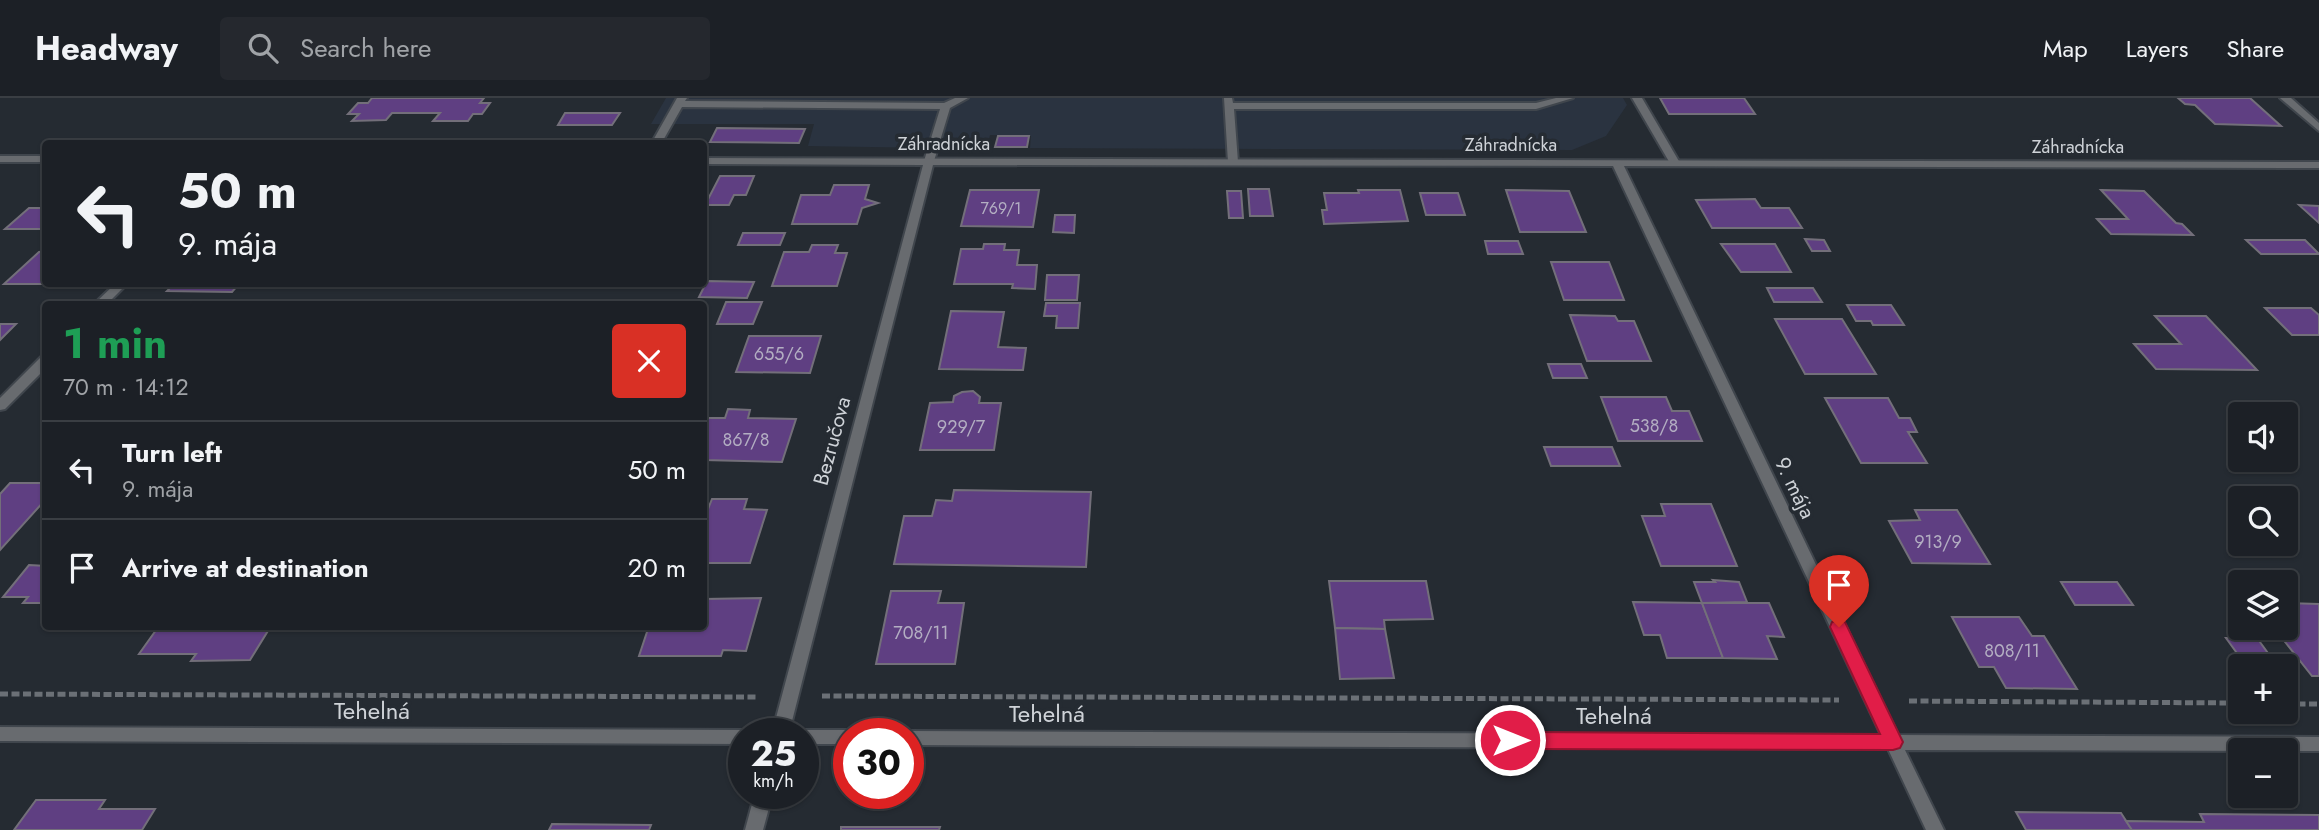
<!DOCTYPE html>
<html lang="en">
<head>
<meta charset="utf-8">
<style>
  :root { --surface:#1c2026; --page:#25282e; --text:#f1f3f6; --muted:#a0a3a7; --line:#3a3e43 }
  body { margin:0; font-family:Jost,sans-serif; background:var(--page); color:var(--text); height:100vh; display:flex; flex-direction:column; font-size:26px; white-space:nowrap }
  * { box-sizing:border-box; margin:0 }
  p { font-size:23px; color:var(--muted) }
  .icon { flex:none; width:38px; height:38px; fill:none; stroke:currentColor; stroke-width:2; stroke-linecap:round; stroke-linejoin:round }
  .map { position:relative; flex:1; overflow:hidden }
  .panel { position:absolute; left:42px; top:203px; width:665px; height:329px; display:flex; flex-direction:column; background:var(--surface); border-radius:7px; box-shadow:0 2px 5px #0004,0 0 0 2px var(--line) }
  .panel>* { flex:none }
  .hud { position:absolute; left:42px; top:42px; width:665px; height:147px; border-radius:7px; box-shadow:0 2px 5px #0004,0 0 0 2px var(--line); background:#1c2026; color:var(--text); overflow:hidden }
  .tools { position:absolute; left:2228px; top:304px; display:grid; gap:14px }
  .tools a { display:grid; place-items:center; width:70px; height:70px; border-radius:7px; background:var(--surface); box-shadow:0 2px 5px #0004,0 0 0 2px var(--line); font-size:35px }
  .speed { position:absolute; left:728px; top:620px; display:flex; gap:14px; font-size:35px; font-weight:700; text-align:center }
  .speed>* { display:grid; place-content:center; width:91px; height:91px; border-radius:50%; background:var(--surface); box-shadow:0 2px 5px #0004,0 0 0 2px var(--line); line-height:1 }
  .speed small { font-size:18px; font-weight:400 }
  .speed .limit { border:10px solid #d22; background:#fff; color:#111 }
  .pin { position:absolute; display:grid; place-items:center; width:60px; height:60px; color:#fff; margin:-72px -30px; border-radius:50% 50% 50% 0; rotate:-45deg; box-shadow:0 0 7px #0007 }
  .pin .icon { rotate:45deg }
  .me { position:absolute; width:77px; margin:-38px; rotate:90deg; stroke-linejoin:round; filter:drop-shadow(0 0 5px #0008) }
  .turn { display:flex; align-items:center; gap:24px; height:147px; padding:0 21px; font-size:32px }
  .turn .icon { width:91px; height:91px; stroke-width:2.5 }
  .turn b { display:block; font-size:49px; line-height:60px }
  .round { display:grid; place-items:center; flex:none; width:74px; height:74px; border-radius:7px; background:var(--page) }
  .headline { display:flex; align-items:center; justify-content:space-between; height:119px; padding:0 21px }
  h1 { font-size:42px; font-weight:700; line-height:52px; color:#1e9e55 }
  ul { padding:0; list-style:none }
  li { display:flex; align-items:center; gap:21px; height:98px; padding:0 21px; border-top:2px solid var(--line) }
  li div { flex:1 }
  li b { display:block; font-size:26px }
  li em { font-style:normal }
  header { display:flex; align-items:center; gap:42px; box-sizing:border-box; height:98px; padding:0 35px; background:var(--surface); border-bottom:2px solid var(--line) }
  header strong { font-size:33px }
  nav { display:flex; gap:38px; margin-inline-start:auto; font-size:24px }
  .search { width:490px; height:63px; background:var(--page); display:flex; align-items:center; gap:18px; box-sizing:border-box; padding:0 24px; border-radius:7px; color:var(--muted); font-size:26px }
  .map>svg:first-child { display:block }
  .built { fill:#2a3340 }
  .building { fill:#5f3f82; stroke:#736f7a; stroke-width:2 }
  .lines { fill:none; stroke-linecap:round; stroke-linejoin:round }
  .service-casing { stroke:#40464d; stroke-width:4 }
  .minor-casing { stroke:#40464d; stroke-width:4 }
  .path { stroke:#6b7076; stroke-width:5; stroke-dasharray:8 3.5; stroke-linecap:butt }
  .service { fill:#686b6f; fill-rule:evenodd }
  .minor { fill:#686b6f; fill-rule:evenodd }
  .route { fill:#e11d48; stroke:#92132f; stroke-width:2 }
  .labels { text-anchor:middle; stroke-width:7; stroke-linejoin:round; paint-order:stroke }
  .far-number-label { font-size:16px; fill:#b3aec2 }
  .far-street-label { font-size:18px; fill:#cfd3d8; stroke:#252b32 }
  .number-label { font-size:18px; fill:#b3aec2 }
  .street-label { font-size:21px; fill:#cfd3d8; stroke:#252b32 }
  .near-street-label { font-size:24px; fill:#cfd3d8; stroke:#252b32 }
</style>
</head>
<body>
<header>
<strong>Headway</strong>
<div class="search"><svg class="icon" aria-label="search" viewBox="0 0 24 24"><circle cx="10" cy="10" r="6"/><path d="M15 15l6 6"/></svg>Search here</div>
<nav><a>Map</a><a>Layers</a><a>Share</a></nav>
</header>
<div class="map">
<svg width="2319" height="732" viewBox="0 0 2319 732">
  <rect width="100%" height="100%" fill="#252b32"/>
  <path class="built" d="M 666,0 L 1623,0 L 1627,7 L 1606,38 L 1572,52 L 1030,50 L 1031,38 L 990,37 L 987,48 L 933,50 L 808,48 L 814,26 L 651,26 Z"/>
  <g class="building">
    <path d="M 372,0 L 484,0 L 480,5 L 490,5 L 482,16 L 473,16 L 468,23 L 433,23 L 440,15 L 392,15 L 386,22 L 352,23 L 359,16 L 348,16 L 358,5 L 368,5 Z"/>
    <path d="M 1660,0 L 1744,0 L 1755,16 L 1669,16 Z"/>
    <path d="M 2178,0 L 2250,0 L 2281,28 L 2215,26 L 2195,7 L 2185,6 Z"/>
    <path d="M 565,15 L 620,15 L 612,27 L 558,27 Z"/>
    <path d="M 717,30 L 805,31 L 799,45 L 710,44 Z"/>
    <path d="M 998,38 L 1029,38 L 1027,49 L 995,49 Z"/>
    <path d="M 720,78 L 754,78 L 746,97 L 734,97 L 729,107 L 705,107 Z"/>
    <path d="M 834,87 L 869,87 L 865,101 L 878,105 L 862,110 L 857,126 L 792,126 L 801,97 L 830,97 Z"/>
    <path d="M 1248,91 L 1269,91 L 1273,118 L 1250,118 Z"/>
    <path d="M 970,92 L 1039,92 L 1033,129 L 961,128 Z"/>
    <path d="M 1358,92 L 1400,92 L 1408,123 L 1324,126 L 1322,112 L 1327,112 L 1324,95 L 1359,95 Z"/>
    <path d="M 1506,92 L 1569,93 L 1586,134 L 1520,134 Z"/>
    <path d="M 2101,92 L 2144,93 L 2176,125 L 2182,126 L 2193,137 L 2111,136 L 2097,121 L 2128,121 Z"/>
    <path d="M 1227,93 L 1241,93 L 1243,120 L 1229,120 Z"/>
    <path d="M 1420,95 L 1458,95 L 1465,117 L 1426,117 Z"/>
    <path d="M 1755,101 L 1761,110 L 1789,110 L 1802,130 L 1712,130 L 1696,102 Z"/>
    <path d="M 2299,107 L 2319,108 L 2319,125 Z"/>
    <path d="M 29,110 L 46,110 L 45,131 L 5,131 Z"/>
    <path d="M 1055,117 L 1075,117 L 1074,135 L 1053,134 Z"/>
    <path d="M 743,135 L 785,135 L 780,147 L 738,147 Z"/>
    <path d="M 1805,141 L 1824,142 L 1830,153 L 1812,153 Z"/>
    <path d="M 2246,142 L 2305,142 L 2319,156 L 2261,156 Z"/>
    <path d="M 1485,143 L 1518,143 L 1523,156 L 1488,156 Z"/>
    <path d="M 984,146 L 1005,146 L 1004,152 L 1019,152 L 1017,167 L 1037,167 L 1035,191 L 1012,190 L 1013,186 L 954,186 L 961,151 L 983,151 Z"/>
    <path d="M 1721,146 L 1775,146 L 1791,174 L 1741,174 Z"/>
    <path d="M 812,147 L 838,147 L 835,155 L 847,155 L 837,188 L 772,188 L 784,154 L 809,154 Z"/>
    <path d="M 46,153 L 46,186 L 58,186 L 4,186 L 39,154 Z"/>
    <path d="M 1551,164 L 1609,164 L 1624,202 L 1564,202 Z"/>
    <path d="M 1047,177 L 1079,177 L 1077,202 L 1045,202 Z"/>
    <path d="M 707,183 L 754,184 L 747,200 L 699,199 Z"/>
    <path d="M 174,186 L 239,186 L 232,194 L 167,193 Z"/>
    <path d="M 1767,190 L 1813,190 L 1822,204 L 1774,204 Z"/>
    <path d="M 726,204 L 762,204 L 753,226 L 717,226 Z"/>
    <path d="M 1046,205 L 1080,205 L 1078,230 L 1056,230 L 1057,218 L 1044,218 Z"/>
    <path d="M 1847,207 L 1891,207 L 1904,227 L 1873,227 L 1871,223 L 1856,223 Z"/>
    <path d="M 2265,210 L 2311,210 L 2319,217 L 2319,237 L 2292,237 Z"/>
    <path d="M 951,213 L 1004,214 L 998,249 L 1026,250 L 1023,272 L 939,271 Z"/>
    <path d="M 1570,217 L 1615,218 L 1618,223 L 1634,223 L 1651,263 L 1587,263 Z"/>
    <path d="M 2155,218 L 2206,218 L 2257,272 L 2156,271 L 2134,246 L 2181,246 Z"/>
    <path d="M 1775,221 L 1842,221 L 1876,276 L 1805,276 Z"/>
    <path d="M 0,226 L 16,226 L 0,242 Z"/>
    <path d="M 749,238 L 821,238 L 810,275 L 736,274 Z"/>
    <path d="M 1548,266 L 1581,266 L 1587,280 L 1553,280 Z"/>
    <path d="M 973,293 L 980,299 L 979,305 L 1001,305 L 994,352 L 920,352 L 930,305 L 953,304 L 954,298 L 962,294 Z"/>
    <path d="M 1601,299 L 1666,299 L 1672,313 L 1689,313 L 1702,343 L 1618,343 Z"/>
    <path d="M 1825,300 L 1888,300 L 1899,320 L 1910,320 L 1917,334 L 1908,334 L 1927,365 L 1861,365 Z"/>
    <path d="M 728,311 L 750,312 L 748,320 L 796,321 L 782,364 L 704,362 L 704,320 L 725,320 Z"/>
    <path d="M 1544,349 L 1612,349 L 1620,368 L 1551,368 Z"/>
    <path d="M 10,385 L 46,385 L 46,401 L 0,452 L 0,396 Z"/>
    <path d="M 954,392 L 1091,394 L 1086,469 L 894,466 L 904,418 L 932,418 L 936,402 L 952,403 Z"/>
    <path d="M 712,401 L 747,401 L 744,411 L 767,412 L 750,465 L 704,465 L 704,411 L 708,411 Z"/>
    <path d="M 1661,406 L 1711,406 L 1737,468 L 1661,468 L 1642,418 L 1665,418 Z"/>
    <path d="M 1915,412 L 1957,412 L 1990,466 L 1912,465 L 1889,423 L 1920,422 Z"/>
    <path d="M 29,467 L 46,468 L 46,505 L 23,505 L 28,499 L 3,499 Z"/>
    <path d="M 1713,482 L 1739,484 L 1747,504 L 1702,505 L 1694,484 L 1715,484 Z"/>
    <path d="M 1329,483 L 1426,483 L 1433,521 L 1384,522 L 1385,531 L 1335,530 Z"/>
    <path d="M 2061,484 L 2117,484 L 2133,507 L 2075,507 Z"/>
    <path d="M 891,493 L 941,493 L 938,505 L 964,505 L 955,566 L 876,566 Z"/>
    <path d="M 761,500 L 746,553 L 723,552 L 721,558 L 639,558 L 649,528 L 704,528 L 704,501 Z"/>
    <path d="M 1633,504 L 1702,505 L 1723,560 L 1667,560 L 1660,537 L 1644,537 Z"/>
    <path d="M 1702,505 L 1769,505 L 1784,539 L 1767,538 L 1777,561 L 1723,560 Z"/>
    <path d="M 2286,505 L 2319,506 L 2319,578 L 2312,578 L 2274,530 L 2286,530 Z"/>
    <path d="M 1952,519 L 2019,519 L 2032,538 L 2044,538 L 2077,591 L 2006,590 L 1994,569 L 1979,569 Z"/>
    <path d="M 159,528 L 271,528 L 250,562 L 191,563 L 196,556 L 139,556 Z"/>
    <path d="M 1335,530 L 1385,531 L 1394,580 L 1340,581 Z"/>
    <path d="M 2226,540 L 2257,540 L 2278,569 L 2247,569 Z"/>
    <path d="M 36,702 L 105,702 L 99,711 L 155,711 L 142,732 L 14,732 Z"/>
    <path d="M 2016,714 L 2121,715 L 2132,732 L 2026,732 Z"/>
    <path d="M 2200,716 L 2319,717 L 2319,732 L 2132,732 L 2126,723 L 2204,724 Z"/>
    <path d="M 552,726 L 651,727 L 649,732 L 549,732 Z"/>
    <path d="M 841,729 L 940,729 L 939,732 L 841,732 Z"/>
  </g>
  <g class="lines">
    <g class="service-casing">
      <g id="service">
        <path d="M 677,0 L 687,0 L 685,3 L 944,5 L 955,0 L 968,0 L 950,10 L 934,63 L 929,66 L 924,63 L 940,11 L 682,9 L 661,46 L 651,46 Z"/>
        <path d="M 1224,0 L 1232,0 L 1233,5 L 1536,5 L 1556,0 L 1573,0 L 1536,11 L 1234,11 L 1238,64 L 1233,67 L 1228,64 Z"/>
        <path d="M 1632,0 L 1642,0 L 1680,65 L 1679,67 L 1671,67 Z"/>
      </g>
    </g>
    <g class="minor-casing">
      <g id="minor">
        <path d="M 2280,0 L 2291,0 L 2319,25 L 2319,33 Z"/>
        <rect x="0" y="58" width="46" height="6"/>
        <path d="M 704,60 L 2319,64 L 2319,70 L 1624,68 L 1898,637 L 2319,639 L 2319,653 L 1905,652 L 1944,732 L 1926,732 L 1888,651 L 908,647 L 908,635 L 902,635 L 908,633 L 1881,637 L 1613,68 L 933,67 L 789,635 L 772,635 L 923,67 L 704,66 Z"/>
        <path d="M 115,186 L 127,186 L 107,206 L 94,206 Z"/>
        <path d="M 46,258 L 46,270 L 5,311 L 0,312 L 0,300 L 41,259 Z"/>
        <path d="M 0,629 L 744,632 L 751,635 L 744,635 L 744,646 L 0,643 Z"/>
        <path d="M 803,632 L 849,632 L 856,635 L 849,635 L 849,646 L 803,646 L 803,635 L 796,635 Z"/>
        <path d="M 755,695 L 773,695 L 763,732 L 745,732 Z"/>
      </g>
    </g>
    <g class="path">
      <path d="M 0,596 L 756,599"/>
      <path d="M 822,598 L 1839,602"/>
      <path d="M 1909,603 L 2240,605"/>
      <path d="M 2286,606 L 2319,606"/>
    </g>
    <use href="#service" class="service"/>
    <use href="#minor" class="minor"/>
  </g>
  <path class="route" d="M 1839,522 L 1845,524 L 1903,644 L 1900,650 L 1893,652 L 1510,651 L 1503,648 L 1501,642 L 1503,637 L 1510,634 L 1880,636 L 1830,529 L 1832,524 Z"/>
  <g class="labels">
    <g class="far-number-label">
      <text x="1001" y="116">769/1</text>
    </g>
    <g class="far-street-label">
      <text x="944" y="52">Záhradnícka</text>
      <text x="1511" y="53">Záhradnícka</text>
      <text x="2078" y="55">Záhradnícka</text>
    </g>
    <g class="number-label">
      <text x="779" y="262">655/6</text>
      <text x="1654" y="334">538/8</text>
      <text x="961" y="335">929/7</text>
      <text x="746" y="348">867/8</text>
      <text x="1938" y="450">913/9</text>
      <text x="921" y="541">708/11</text>
      <text x="2012" y="559">808/11</text>
    </g>
    <g class="street-label">
      <text transform="translate(832 343) rotate(-75)" y="7">Bezručova</text>
      <text transform="translate(1795 390) rotate(64)" y="7">9. mája</text>
    </g>
    <g class="near-street-label">
      <text x="372" y="621">Tehelná</text>
      <text x="1047" y="624">Tehelná</text>
      <text x="1614" y="626">Tehelná</text>
    </g>
  </g>
</svg>
<div class="tools">
<a><svg class="icon" aria-label="sound" viewBox="0 0 24 24"><path d="M4 9h4l5-4v14l-5-4H4zM17 9q2 3 0 6"/></svg></a>
<a><svg class="icon" aria-label="search" viewBox="0 0 24 24"><circle cx="10" cy="10" r="6"/><path d="M15 15l6 6"/></svg></a>
<a><svg class="icon" aria-label="layers" viewBox="0 0 24 24"><path d="M12 4l9 5-9 5-9-5zM3 14l9 5 9-5"/></svg></a>
<a>+</a>
<a>−</a>
</div>
<div class="speed"><div>25<small>km/h</small></div><div class="limit">30</div></div>
<div class="pin" style="left:1839px;top:529px;background:#d93025"><svg class="icon" aria-label="arrive" viewBox="0 0 24 24"><path d="M6 21V4h12l-3 4 3 4H6"/></svg></div>
<svg class="me" style="left:1510px;top:642px" viewBox="-20 -20 40 40"><circle r="17" fill="#e11d48" stroke="#fff" stroke-width="3"/><path d="M0-11L8 9 0 5-8 9z" fill="#fff"/></svg>
<div class="hud">
<div class="turn"><svg class="icon" aria-label="left" viewBox="0 0 24 24"><path d="M17 20v-9H6M10 6l-5 5 5 5"/></svg><div><b>50 m</b>9. mája</div></div>
</div>
<section class="panel">
<div class="headline"><div><h1>1 min</h1><p>70 m · 14:12</p></div><a class="round" style="background:#d93025;color:#fff"><svg class="icon" aria-label="close" viewBox="0 0 24 24"><path d="M6 6l12 12M18 6L6 18"/></svg></a></div>
<ul>
<li><svg class="icon" aria-label="left" viewBox="0 0 24 24"><path d="M17 20v-9H6M10 6l-5 5 5 5"/></svg><div><b>Turn left</b><p>9. mája</p></div><em>50 m</em></li>
<li><svg class="icon" aria-label="arrive" viewBox="0 0 24 24"><path d="M6 21V4h12l-3 4 3 4H6"/></svg><div><b>Arrive at destination</b></div><em>20 m</em></li>
</ul>
</section>
</div>
</body>
</html>
